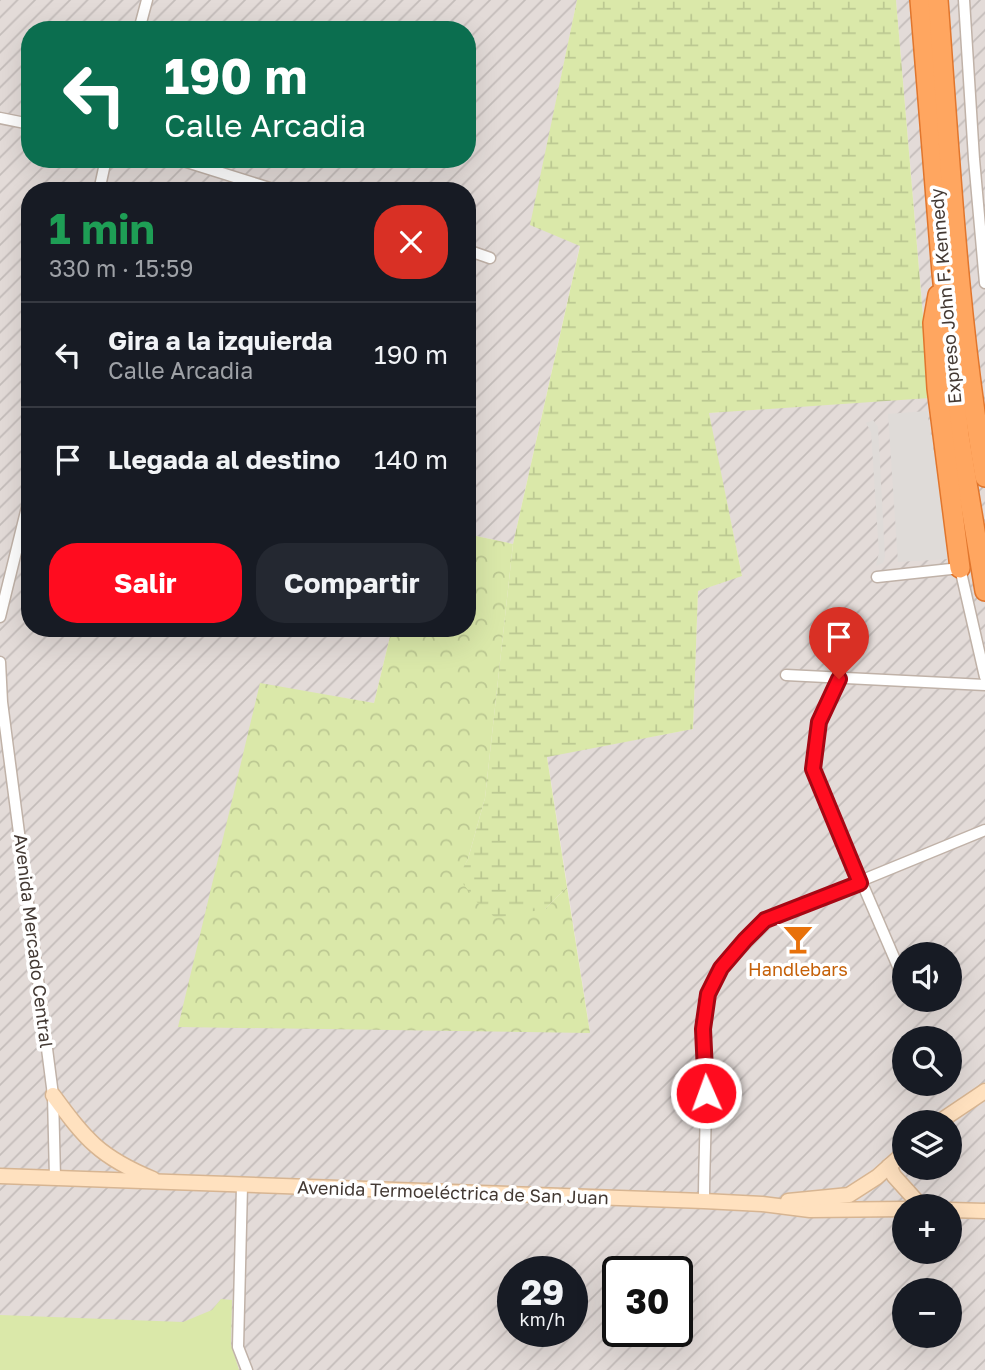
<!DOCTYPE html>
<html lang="es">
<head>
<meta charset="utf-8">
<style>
  :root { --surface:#171b24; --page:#242831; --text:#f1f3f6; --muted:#9ea1a6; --line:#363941; --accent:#ff0c1f }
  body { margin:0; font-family:"Golos Text",sans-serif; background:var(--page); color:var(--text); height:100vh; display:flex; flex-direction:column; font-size:26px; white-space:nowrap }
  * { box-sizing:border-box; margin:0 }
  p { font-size:23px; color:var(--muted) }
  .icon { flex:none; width:38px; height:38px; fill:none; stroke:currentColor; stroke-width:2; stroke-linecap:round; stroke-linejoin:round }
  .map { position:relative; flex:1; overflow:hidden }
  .panel { position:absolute; left:21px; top:182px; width:455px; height:455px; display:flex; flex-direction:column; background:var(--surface); border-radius:28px; box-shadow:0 7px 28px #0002 }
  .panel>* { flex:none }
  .hud { position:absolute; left:21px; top:21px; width:455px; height:147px; border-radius:28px; box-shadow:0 7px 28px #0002; background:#0b6e4f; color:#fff; overflow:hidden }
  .tools { position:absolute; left:892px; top:942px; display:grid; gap:14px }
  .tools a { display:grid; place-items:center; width:70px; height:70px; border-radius:50%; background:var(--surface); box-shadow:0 7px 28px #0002; font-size:35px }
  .speed { position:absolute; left:497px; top:1256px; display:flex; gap:14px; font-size:35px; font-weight:700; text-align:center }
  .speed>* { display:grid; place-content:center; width:91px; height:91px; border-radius:50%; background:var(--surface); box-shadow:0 7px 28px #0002; line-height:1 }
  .speed small { font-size:18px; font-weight:400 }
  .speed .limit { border:4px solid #111; border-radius:10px; background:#fff; color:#111 }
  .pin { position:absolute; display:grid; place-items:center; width:60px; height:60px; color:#fff; margin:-72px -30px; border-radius:50% 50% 50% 0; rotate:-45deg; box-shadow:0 0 7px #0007 }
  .pin .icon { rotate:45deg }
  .me { position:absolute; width:77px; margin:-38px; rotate:358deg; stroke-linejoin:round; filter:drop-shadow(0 0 5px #0008) }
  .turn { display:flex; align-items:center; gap:24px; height:147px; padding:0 28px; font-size:32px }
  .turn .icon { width:91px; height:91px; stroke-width:2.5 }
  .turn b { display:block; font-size:49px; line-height:60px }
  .round { display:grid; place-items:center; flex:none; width:74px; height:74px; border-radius:28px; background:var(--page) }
  .overview { display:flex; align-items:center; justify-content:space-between; height:119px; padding:0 28px }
  h1 { font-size:42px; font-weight:700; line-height:52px; color:#1e9e55 }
  .cta { display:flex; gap:14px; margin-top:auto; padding:14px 28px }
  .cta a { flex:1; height:80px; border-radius:28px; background:var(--accent); color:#fff; font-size:28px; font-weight:700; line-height:80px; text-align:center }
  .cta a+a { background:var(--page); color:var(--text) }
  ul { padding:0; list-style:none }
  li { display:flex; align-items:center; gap:21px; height:105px; padding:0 28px; border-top:2px solid var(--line) }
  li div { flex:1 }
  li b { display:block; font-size:26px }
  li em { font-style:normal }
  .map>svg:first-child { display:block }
  .industrial { fill:url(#industrial-furrows); fill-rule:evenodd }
  .green { fill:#dae8a9 }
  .forest { fill:url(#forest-crowns) }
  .wetland { fill:url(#wetland-marsh) }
  .parking { fill:#dfdbd8 }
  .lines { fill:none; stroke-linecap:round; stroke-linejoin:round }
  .street-casing { stroke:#c0b2a8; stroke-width:13 }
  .secondary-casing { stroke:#d7b592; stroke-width:17 }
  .highway-casing { stroke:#e1762d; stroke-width:22 }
  .street { stroke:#fff; stroke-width:10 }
  .secondary { stroke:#ffe1bf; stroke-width:14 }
  .highway { stroke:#ffa660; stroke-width:19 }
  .route-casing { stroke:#a60814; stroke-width:18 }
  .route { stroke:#ff0c1f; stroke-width:12 }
  .labels { text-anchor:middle; stroke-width:7; stroke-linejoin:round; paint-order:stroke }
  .street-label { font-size:18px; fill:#433933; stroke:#fff }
  .food-label { font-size:18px; fill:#c56008; stroke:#fff }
</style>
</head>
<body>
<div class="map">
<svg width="985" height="1370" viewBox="0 0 985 1370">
  <defs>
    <pattern id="industrial-furrows" width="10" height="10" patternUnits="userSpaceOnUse" patternTransform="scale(1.75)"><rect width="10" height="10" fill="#e3dbd8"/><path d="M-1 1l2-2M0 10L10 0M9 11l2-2" fill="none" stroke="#c4bdba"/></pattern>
    <pattern id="forest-crowns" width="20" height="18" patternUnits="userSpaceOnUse" patternTransform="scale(1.75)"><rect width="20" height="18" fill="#dae8a9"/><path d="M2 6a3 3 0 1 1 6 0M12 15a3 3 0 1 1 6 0" fill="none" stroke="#bcc892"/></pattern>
    <pattern id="wetland-marsh" width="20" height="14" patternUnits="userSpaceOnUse" patternTransform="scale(1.75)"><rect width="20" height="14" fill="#dae8a9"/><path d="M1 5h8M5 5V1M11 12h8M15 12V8" fill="none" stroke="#bcc892"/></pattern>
  </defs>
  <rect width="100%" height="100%" fill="#f2e9e2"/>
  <path class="industrial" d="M 0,0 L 577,0 L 531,224 L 580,245 L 513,544 L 467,534 L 467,191 L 30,191 L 30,628 L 392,628 L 374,703 L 260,684 L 590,1032 L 547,756 L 693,729 L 698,591 L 742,575 L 708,413 L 930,397 L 896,0 L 985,0 L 985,1370 L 0,1370 ZM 30,30 L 467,30 L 467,159 L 30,159 ZM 905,954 L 950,954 L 950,999 L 905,999 ZM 905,1038 L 950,1038 L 950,1083 L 905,1083 ZM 905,1122 L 950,1122 L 950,1167 L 905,1167 ZM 905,1206 L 950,1206 L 950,1251 L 905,1251 ZM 513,1272 L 572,1272 L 572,1332 L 513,1332 ZM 618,1272 L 677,1272 L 677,1332 L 618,1332 ZM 905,1290 L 950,1290 L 950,1335 L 905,1335 Z"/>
  <path class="green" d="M 221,1299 L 232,1300 L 231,1344 L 239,1370 L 0,1370 L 0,1315 L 183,1322 L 212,1310 Z"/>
  <path class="forest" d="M 467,534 L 513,544 L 485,798 L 468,859 L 459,877 L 545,909 L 567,887 L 590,1033 L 178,1027 L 260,683 L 374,703 L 392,628 L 467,628 Z"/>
  <path class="wetland" d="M 577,0 L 896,0 L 930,398 L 709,413 L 742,576 L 698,591 L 693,729 L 547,757 L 567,887 L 545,909 L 496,918 L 480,906 L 458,877 L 468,859 L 485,798 L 513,544 L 580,246 L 530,225 Z"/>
  <g class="parking">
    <path d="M 927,411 L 951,555 L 949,559 L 898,562 L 888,414 Z"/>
    <path d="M 873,420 L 878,427 L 885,557 L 883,563 L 876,566 L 879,552 L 871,432 L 866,423 Z"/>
  </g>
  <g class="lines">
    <g class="street-casing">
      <g id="street">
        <path d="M 964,0 L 974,159 L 985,283"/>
        <path d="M 139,30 L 147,0"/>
        <path d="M 0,118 L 30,124"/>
        <path d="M 177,159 L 279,191"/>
        <path d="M 99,191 L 106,159"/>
        <path d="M 467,250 L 490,258"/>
        <path d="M 877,577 L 960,568 L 985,677"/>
        <path d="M 0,617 L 30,495"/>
        <path d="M 0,662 L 2,702 L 53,1095 L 55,1178"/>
        <path d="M 786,675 L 985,685"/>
        <path d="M 839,679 L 819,722 L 813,769 L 905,983"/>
        <path d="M 242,1186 L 238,1347 L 247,1370"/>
        <path d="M 704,1201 C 704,1165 706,1129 706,1093 C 706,1061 697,1023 709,992 C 721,963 743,941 765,920 L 985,830"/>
      </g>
    </g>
    <g class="secondary-casing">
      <g id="secondary">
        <path d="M 53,1095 C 86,1140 100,1157 153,1179"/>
        <path d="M 939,1122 L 985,1091"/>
        <path d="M 889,1166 L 894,1176 L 921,1206"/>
        <path d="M 0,1176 L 704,1201 L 762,1204 L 810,1210 L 905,1209"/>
        <path d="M 788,1201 L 849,1195 L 877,1177 L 905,1152"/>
        <path d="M 950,1210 L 985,1211"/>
      </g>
    </g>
    <g class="highway-casing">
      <g id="highway">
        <path d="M 920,0 L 942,273 L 959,435 L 985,591"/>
        <path d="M 938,0 C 950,159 958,320 985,477"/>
        <path d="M 938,295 L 933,323 L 937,388 L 960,568"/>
      </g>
    </g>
    <use href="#street" class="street"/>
    <use href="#secondary" class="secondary"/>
    <use href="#highway" class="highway"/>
  </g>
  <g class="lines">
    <g class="route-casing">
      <path id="route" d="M 706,1093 L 703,1029 L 708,994 L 721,968 L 745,940 L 765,920 L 860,883 L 813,769 L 819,722 L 839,679"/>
    </g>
    <use href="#route" class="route"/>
  </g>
  <defs>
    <g id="bar-bare" transform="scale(2.415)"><path d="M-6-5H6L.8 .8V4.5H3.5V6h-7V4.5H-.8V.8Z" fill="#e8710a" stroke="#fff" stroke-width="2.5" paint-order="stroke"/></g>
  </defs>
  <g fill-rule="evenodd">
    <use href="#bar-bare" x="798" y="939"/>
  </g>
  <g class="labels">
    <g class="street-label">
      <text transform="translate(946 296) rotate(-95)" y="6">Expreso John F. Kennedy</text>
      <text transform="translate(33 941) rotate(83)" y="6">Avenida Mercado Central</text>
      <text transform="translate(453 1193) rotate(2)" y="6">Avenida Termoeléctrica de San Juan</text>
    </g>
    <g class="food-label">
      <text x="798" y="976">Handlebars</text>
    </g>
  </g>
</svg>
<div class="tools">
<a><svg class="icon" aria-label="sound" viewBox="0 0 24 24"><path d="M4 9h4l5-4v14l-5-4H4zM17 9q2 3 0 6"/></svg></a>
<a><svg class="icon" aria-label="search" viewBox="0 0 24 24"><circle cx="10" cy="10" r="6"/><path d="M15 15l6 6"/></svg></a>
<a><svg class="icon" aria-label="layers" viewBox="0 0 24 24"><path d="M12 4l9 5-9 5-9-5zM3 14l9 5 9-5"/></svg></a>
<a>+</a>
<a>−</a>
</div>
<div class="speed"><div>29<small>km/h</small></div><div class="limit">30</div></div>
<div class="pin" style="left:839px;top:679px;background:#d93025"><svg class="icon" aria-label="arrive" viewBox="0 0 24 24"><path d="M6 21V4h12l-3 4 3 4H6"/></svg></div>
<svg class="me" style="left:706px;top:1093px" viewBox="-20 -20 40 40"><circle r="17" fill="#ff0c1f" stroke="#fff" stroke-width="3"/><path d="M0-11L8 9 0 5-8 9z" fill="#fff"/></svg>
<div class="hud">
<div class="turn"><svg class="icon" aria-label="left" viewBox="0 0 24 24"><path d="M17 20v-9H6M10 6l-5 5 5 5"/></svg><div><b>190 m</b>Calle Arcadia</div></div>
</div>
<section class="panel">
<div class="overview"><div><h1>1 min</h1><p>330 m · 15:59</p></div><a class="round" style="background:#d93025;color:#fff"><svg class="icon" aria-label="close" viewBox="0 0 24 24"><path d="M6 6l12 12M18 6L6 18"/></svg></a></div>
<ul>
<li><svg class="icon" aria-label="left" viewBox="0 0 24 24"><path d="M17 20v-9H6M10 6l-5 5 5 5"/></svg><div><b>Gira a la izquierda</b><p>Calle Arcadia</p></div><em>190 m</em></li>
<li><svg class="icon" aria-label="arrive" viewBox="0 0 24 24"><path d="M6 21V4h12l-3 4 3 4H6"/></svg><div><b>Llegada al destino</b></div><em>140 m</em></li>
</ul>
<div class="cta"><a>Salir</a><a>Compartir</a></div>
</section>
</div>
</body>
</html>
